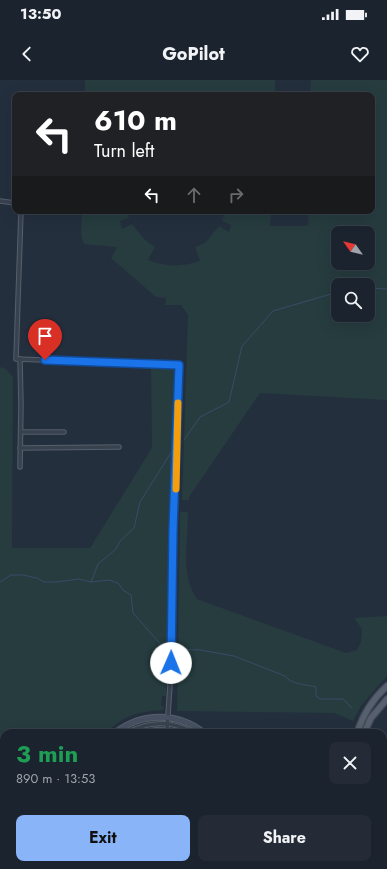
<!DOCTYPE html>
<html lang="en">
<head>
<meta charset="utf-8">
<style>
  :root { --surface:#1b232e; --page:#242b36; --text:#f1f3f6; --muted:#a0a4aa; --line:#39404a; --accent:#8ab4f8 }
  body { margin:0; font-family:Jost,sans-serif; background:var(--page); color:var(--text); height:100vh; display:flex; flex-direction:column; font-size:15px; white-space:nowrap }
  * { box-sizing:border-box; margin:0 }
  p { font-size:13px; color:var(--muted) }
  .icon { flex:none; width:22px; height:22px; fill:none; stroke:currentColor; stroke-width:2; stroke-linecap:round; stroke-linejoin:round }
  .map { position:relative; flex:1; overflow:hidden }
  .details { position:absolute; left:0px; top:649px; width:387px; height:140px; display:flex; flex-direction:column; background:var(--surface); border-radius:12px 12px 0 0; box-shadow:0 4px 16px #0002,0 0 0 1px var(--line) }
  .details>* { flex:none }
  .guide { position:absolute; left:12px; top:12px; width:363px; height:122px; border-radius:8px; box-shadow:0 4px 16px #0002,0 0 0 1px var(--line); background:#202124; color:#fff; overflow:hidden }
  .needle { width:26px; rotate:304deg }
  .fabs { position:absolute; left:331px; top:146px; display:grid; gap:8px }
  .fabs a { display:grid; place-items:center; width:44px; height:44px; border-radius:8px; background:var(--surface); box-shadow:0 4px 16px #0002,0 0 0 1px var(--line); font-size:20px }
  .pin { position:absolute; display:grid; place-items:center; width:34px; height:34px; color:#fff; margin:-41px -17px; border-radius:50% 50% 50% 0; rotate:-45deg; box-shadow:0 0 4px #0007 }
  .pin .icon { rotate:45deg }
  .me { position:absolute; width:44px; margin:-22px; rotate:1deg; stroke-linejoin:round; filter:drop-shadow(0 0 3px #0008) }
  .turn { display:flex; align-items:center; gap:14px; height:84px; padding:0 16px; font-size:18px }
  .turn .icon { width:52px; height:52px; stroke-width:2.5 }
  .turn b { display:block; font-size:28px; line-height:34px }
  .lanes { display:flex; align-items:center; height:38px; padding:0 16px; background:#0003; justify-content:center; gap:20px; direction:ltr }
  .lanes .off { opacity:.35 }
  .round { display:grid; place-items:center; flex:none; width:42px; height:42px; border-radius:8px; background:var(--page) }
  .summary { display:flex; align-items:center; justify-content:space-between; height:68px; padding:0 16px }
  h1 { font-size:24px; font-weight:700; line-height:30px; color:#1e9e55 }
  .action { display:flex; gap:8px; margin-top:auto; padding:8px 16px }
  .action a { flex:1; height:46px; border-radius:8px; background:var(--accent); color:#111; font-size:16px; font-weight:700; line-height:46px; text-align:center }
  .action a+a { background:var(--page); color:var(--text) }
  .status { display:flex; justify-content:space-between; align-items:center; height:28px; padding:0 20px; background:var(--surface); direction:ltr }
  .status svg { height:11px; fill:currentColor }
  header { display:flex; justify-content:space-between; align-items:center; height:52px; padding:0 16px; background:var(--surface); font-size:18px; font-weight:700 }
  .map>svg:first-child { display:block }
  .green { fill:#263c3f; fill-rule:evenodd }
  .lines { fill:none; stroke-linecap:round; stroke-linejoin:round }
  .stream { stroke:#394c67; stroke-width:1 }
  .street-casing { stroke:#565f6c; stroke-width:5.5 }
  .secondary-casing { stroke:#565f6c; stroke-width:7 }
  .primary-casing { stroke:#414a57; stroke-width:8 }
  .street { stroke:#38414e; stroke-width:3.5 }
  .secondary { stroke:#465061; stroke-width:5 }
  .primary { stroke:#56606e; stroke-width:5.5 }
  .route-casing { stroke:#114b97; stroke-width:10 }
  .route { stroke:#1a73e8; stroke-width:7 }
  .slow { stroke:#f59e0b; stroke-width:7 }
</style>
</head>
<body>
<div class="status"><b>13:50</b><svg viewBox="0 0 49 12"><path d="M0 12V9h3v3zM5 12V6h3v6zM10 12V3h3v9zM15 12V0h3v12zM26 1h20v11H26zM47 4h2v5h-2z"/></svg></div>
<header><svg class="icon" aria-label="back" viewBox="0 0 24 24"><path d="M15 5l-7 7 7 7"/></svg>GoPilot<svg class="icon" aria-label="heart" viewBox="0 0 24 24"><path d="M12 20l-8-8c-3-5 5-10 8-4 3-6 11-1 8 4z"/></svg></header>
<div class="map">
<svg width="387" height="789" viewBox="0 0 387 789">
  <rect width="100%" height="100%" fill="#242f3e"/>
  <g class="green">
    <rect x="85" y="0" width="190" height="15"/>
    <path d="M 311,0 L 387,0 L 387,320 L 260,313 L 189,417 L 189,420 L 182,420 L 188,235 L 181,225 L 165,225 L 166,218 L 156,217 L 111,178 L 117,167 L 84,164 L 81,155 L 82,131 L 127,131 L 129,138 L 120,141 L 122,149 L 132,144 L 145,160 L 155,167 L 148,180 C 166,187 182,187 200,181 L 195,167 L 205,163 L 219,146 L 229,152 L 231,145 L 222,141 L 225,131 L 271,131 L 270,146 L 308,146 L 309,131 L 372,131 L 372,15 L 310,15 ZM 338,153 L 368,153 L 368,183 L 338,183 ZM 338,205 L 368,205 L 368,235 L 338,235 Z"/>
    <path d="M 0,287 L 6,289 L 13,297 L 12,468 L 90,468 L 152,368 L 151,287 L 175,289 L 166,616 L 162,616 L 161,626 L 164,627 L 163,630 C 138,632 125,634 106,653 L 4,653 L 4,700 L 0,700 Z"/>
    <path d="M 180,432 L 188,432 C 188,461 180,495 197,519 L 346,573 L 357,570 L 361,562 L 362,549 L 354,538 L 387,536 L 387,596 L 361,626 L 353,641 L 334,633 L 177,631 Z"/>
    <path d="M 375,649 L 383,653 L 307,653 Z"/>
    <path d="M 383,653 L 387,655 L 387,711 L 383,711 Z"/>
  </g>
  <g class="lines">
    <g class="stream">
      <path d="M 368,208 L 387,209"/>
      <path d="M 184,360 L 200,337 L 229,322 L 242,266 L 273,231 L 338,212"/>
      <path d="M 0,502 L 11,495 L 23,495 L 37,498 L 44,502 L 56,502 L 79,499 L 91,502 L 109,500 L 118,503 L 123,510 L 131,515 L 133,533 L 165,569 L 169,569"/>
      <path d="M 91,502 L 98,484 L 115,470 L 121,460 L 134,448 L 140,422 L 172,371"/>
      <path d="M 172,569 L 200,570 L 234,576 L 285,596 C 292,605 305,604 316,607 L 316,616 L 320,619 L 343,619 L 352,628"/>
      <path d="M 383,667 L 387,670"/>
    </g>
    <g class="street-casing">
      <g id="street">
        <path d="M 0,121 L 15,123"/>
        <path d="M 21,131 L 16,279 L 179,285 L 172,473 L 170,605 L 167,650"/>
        <path d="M 21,352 L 64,352"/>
        <path d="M 20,368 L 119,367"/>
        <path d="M 20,387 L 21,325 L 20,279"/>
        <path d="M 127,653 C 148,641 172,640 193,653"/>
        <path d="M 94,789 L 94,785"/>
        <path d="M 219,789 L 219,785"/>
      </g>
    </g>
    <g class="secondary-casing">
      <g id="secondary">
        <path d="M 115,653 C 142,632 178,632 204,653"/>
        <path d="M 141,653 L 159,650 L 177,653"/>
        <path d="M 0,706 L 4,706"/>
        <path d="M 0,714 L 4,714"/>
        <path d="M 383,717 L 387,717"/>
        <path d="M 383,725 L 387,726"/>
        <path d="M 341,785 L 341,789"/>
        <path d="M 86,789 L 86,785"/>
        <path d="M 101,789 L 102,785"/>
        <path d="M 212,789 L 212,785"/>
        <path d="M 227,789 L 227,785"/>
        <path d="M 355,789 L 355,785"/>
      </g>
    </g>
    <g class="primary-casing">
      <g id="primary">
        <path d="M 357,653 C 364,633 372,620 387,606"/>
        <path d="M 364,653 L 371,638 L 387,619"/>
        <path d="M 336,789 L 336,785"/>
        <path d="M 345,789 L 345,785"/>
        <path d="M 350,789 L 350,785"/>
        <path d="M 361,789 L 362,785"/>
      </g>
    </g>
    <use href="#street" class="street"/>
    <use href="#secondary" class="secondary"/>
    <use href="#primary" class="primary"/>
  </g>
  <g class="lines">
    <g class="route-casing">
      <path id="route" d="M 45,280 L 179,285 L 173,450 L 171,583"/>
    </g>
    <use href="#route" class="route"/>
    <path class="slow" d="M 176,409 L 178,323"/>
  </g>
</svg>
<div class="fabs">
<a><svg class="needle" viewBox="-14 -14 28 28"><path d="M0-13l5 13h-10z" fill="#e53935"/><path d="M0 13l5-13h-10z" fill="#a0a4aa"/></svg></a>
<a><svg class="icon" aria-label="search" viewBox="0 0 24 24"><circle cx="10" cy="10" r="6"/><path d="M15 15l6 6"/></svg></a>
</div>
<div class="pin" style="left:45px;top:280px;background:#d93025"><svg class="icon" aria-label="arrive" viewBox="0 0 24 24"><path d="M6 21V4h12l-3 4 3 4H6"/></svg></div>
<svg class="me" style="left:171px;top:583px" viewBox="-20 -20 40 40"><circle r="19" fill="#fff"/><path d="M0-13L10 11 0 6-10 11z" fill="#1a73e8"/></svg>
<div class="guide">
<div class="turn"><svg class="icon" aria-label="left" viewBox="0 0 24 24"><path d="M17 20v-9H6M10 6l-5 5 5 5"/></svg><div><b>610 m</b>Turn left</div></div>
<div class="lanes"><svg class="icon" aria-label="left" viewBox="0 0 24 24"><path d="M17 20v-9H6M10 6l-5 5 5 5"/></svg><svg class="icon off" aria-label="ahead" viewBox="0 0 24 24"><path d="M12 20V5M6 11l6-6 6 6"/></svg><svg class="icon off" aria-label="right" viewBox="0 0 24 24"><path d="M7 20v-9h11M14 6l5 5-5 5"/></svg></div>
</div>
<section class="details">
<div class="summary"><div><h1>3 min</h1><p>890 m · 13:53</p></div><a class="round"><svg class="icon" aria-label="close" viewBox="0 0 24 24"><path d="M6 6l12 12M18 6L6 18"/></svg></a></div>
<div class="action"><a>Exit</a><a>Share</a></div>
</section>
</div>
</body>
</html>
